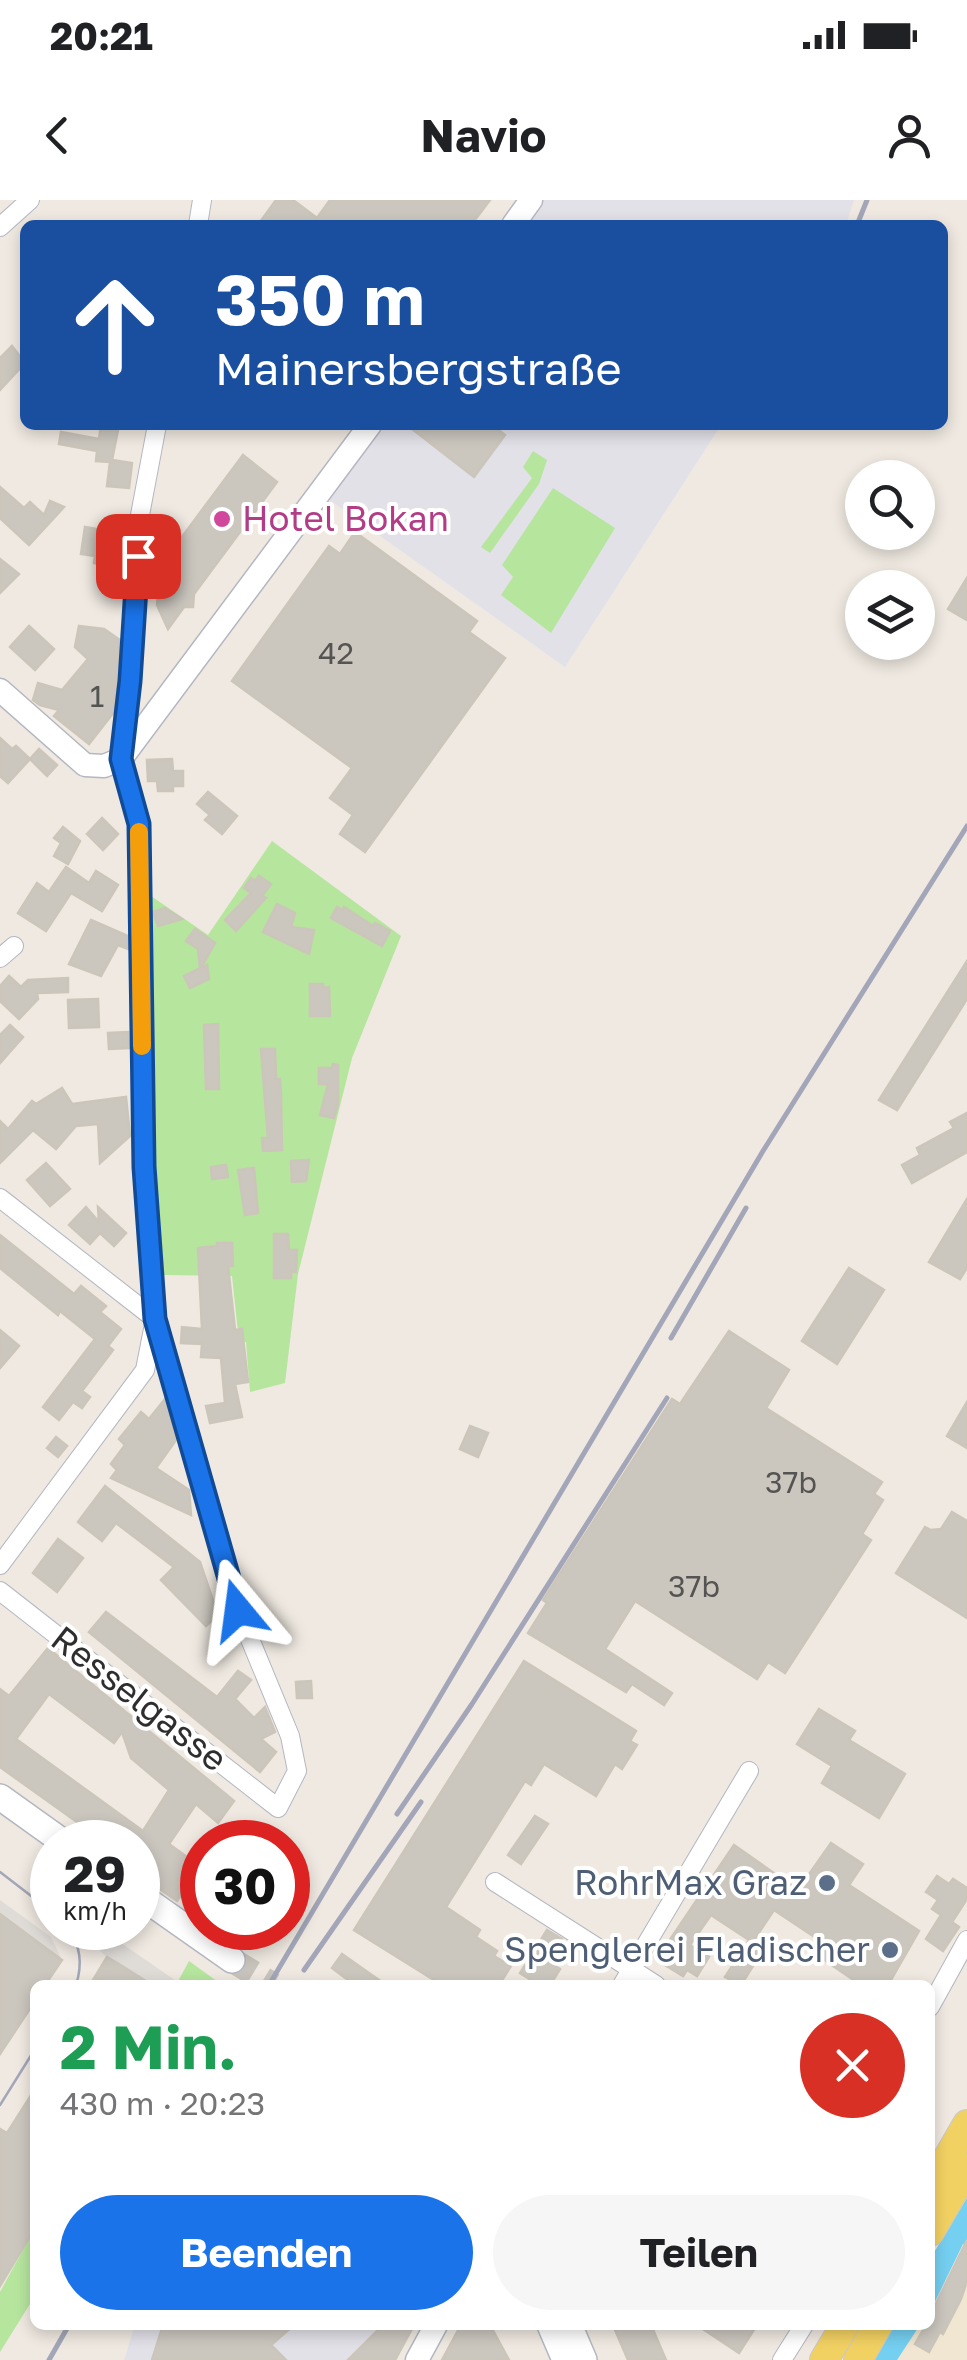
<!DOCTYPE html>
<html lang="de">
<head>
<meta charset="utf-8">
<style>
  :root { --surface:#fff; --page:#f6f6f6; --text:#202124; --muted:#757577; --accent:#1a73e8 }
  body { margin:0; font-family:"Golos Text",sans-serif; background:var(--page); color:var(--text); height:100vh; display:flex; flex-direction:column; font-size:38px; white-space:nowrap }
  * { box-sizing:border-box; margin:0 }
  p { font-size:32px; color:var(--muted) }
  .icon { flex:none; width:55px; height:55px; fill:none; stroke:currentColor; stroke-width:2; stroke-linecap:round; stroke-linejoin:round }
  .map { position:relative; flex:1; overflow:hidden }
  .drawer { position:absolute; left:30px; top:1780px; width:905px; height:350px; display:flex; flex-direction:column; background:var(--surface); border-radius:15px; box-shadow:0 5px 15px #0003 }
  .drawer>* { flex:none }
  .top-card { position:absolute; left:20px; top:20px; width:928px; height:210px; border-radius:15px; box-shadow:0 5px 15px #0003; background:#1a4fa0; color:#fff; overflow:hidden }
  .tools { position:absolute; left:845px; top:260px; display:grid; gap:20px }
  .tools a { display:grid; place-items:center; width:90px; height:90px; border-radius:50%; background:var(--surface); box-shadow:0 5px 15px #0003; font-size:50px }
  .speed { position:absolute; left:30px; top:1620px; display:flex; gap:20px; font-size:50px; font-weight:700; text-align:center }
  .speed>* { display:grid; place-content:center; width:130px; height:130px; border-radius:50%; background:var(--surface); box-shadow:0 5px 15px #0003; line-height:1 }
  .speed small { font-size:25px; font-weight:400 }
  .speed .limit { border:15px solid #d22; background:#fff; color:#111 }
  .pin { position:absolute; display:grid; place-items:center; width:85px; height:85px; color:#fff; margin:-42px; border-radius:20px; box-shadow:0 5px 15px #0006 }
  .me { position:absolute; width:110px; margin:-55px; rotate:344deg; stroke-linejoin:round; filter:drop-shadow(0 0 8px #0008) }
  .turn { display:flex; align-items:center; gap:35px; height:210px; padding:0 30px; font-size:45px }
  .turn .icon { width:130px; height:130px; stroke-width:2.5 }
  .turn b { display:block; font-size:70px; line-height:85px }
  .round { display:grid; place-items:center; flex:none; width:105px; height:105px; border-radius:52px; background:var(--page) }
  .summary { display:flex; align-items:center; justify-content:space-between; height:170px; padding:0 30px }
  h1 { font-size:60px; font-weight:700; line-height:75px; color:#1e9e55 }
  .primary-button { display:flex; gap:20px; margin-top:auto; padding:20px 30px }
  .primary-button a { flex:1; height:115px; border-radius:60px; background:var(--accent); color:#fff; font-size:40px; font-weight:700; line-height:115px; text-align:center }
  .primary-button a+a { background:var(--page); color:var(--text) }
  .status { display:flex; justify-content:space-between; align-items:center; height:70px; padding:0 50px; background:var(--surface); direction:ltr }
  .status svg { height:28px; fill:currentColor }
  header { display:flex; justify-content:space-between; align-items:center; height:130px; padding:0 30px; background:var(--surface); font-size:45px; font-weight:700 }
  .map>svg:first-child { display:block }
  .industrial { fill:#e3e1e8 }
  .education { fill:#f0e6d1 }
  .green { fill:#b6e59e }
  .plaza { fill:#dfdcd8 }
  .water { fill:#75cff0 }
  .building { fill:#cbc7bf; stroke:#cbc5ba; stroke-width:2.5; fill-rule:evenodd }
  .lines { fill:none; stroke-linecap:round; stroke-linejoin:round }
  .secondary-tunnel { stroke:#c8c4bd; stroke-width:25; stroke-dasharray:25 12; stroke-linecap:butt }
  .minor-casing { stroke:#b4b7c1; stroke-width:20 }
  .tertiary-casing { stroke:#b4b7c1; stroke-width:25 }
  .secondary-casing { stroke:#b4b7c1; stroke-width:28 }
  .primary-casing { stroke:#c9c9c9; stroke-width:30 }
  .minor { stroke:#fff; stroke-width:18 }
  .tertiary { stroke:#fff; stroke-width:22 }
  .secondary { stroke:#fff; stroke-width:25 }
  .primary { stroke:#f2d163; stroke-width:28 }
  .tram { stroke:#a3a6b8; stroke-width:2.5 }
  .rail { stroke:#a3a6b8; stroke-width:5 }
  .route-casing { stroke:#114b97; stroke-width:25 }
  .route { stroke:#1a73e8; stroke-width:18 }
  .slow { stroke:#f59e0b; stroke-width:18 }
  .hotel-dot { fill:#d1479c; stroke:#fff; stroke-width:4 }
  .service-dot { fill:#5c6f8a; stroke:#fff; stroke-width:4 }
  .labels { text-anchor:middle; stroke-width:8; stroke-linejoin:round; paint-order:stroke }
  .number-label { font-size:30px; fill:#555452 }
  .hotel-label { font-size:35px; fill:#b23c85; stroke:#fff; text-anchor:start }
  .street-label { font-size:35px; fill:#2e2e2e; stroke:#fff }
  .service-label { font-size:35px; fill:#4e5e75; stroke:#fff; text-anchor:end }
</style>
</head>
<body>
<div class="status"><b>20:21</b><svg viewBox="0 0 49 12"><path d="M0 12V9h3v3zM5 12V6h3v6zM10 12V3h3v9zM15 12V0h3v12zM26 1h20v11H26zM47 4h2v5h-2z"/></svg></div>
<header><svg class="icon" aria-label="back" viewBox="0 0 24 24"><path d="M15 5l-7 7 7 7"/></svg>Navio<svg class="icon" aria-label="person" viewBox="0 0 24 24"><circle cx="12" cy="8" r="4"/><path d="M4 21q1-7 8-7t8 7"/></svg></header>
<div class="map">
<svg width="967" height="2160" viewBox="0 0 967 2160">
  <rect width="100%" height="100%" fill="#efe9e1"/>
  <g class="industrial">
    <path d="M 532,0 L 854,0 L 846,25 L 514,25 Z"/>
    <path d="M 371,225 L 721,225 L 565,467 L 321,294 Z"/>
    <path d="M 135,2125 L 411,2125 L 392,2160 L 124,2160 Z"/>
  </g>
  <path class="education" d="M 964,2044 L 967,2044 L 967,2160 L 897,2160 L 920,2125 L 930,2125 L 930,2112 Z"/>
  <g class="green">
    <path d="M 533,251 L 547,260 L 539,284 L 490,353 L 481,347 L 532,278 L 523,267 Z"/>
    <path d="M 553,288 L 615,328 L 551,433 L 501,395 L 513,377 L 502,365 Z"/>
    <path d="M 272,641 L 401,736 L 352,858 L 298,1074 L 285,1183 L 250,1192 L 246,1142 L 239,1142 L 232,1076 L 164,1075 L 153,944 L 151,696 L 208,735 Z"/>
    <path d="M 189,1761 L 218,1782 L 217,1785 L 176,1785 Z"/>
    <path d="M 35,2028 L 35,2096 L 0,2152 L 0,2092 Z"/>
  </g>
  <g class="plaza">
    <path d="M 0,1700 L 51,1737 L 62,1760 L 0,1714 Z"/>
    <path d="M 111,1736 L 182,1785 L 152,1785 L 107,1757 L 100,1751 Z"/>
  </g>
  <g class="water">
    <path d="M 967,1998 L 967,2044 L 963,2044 L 930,2112 L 930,2059 Z"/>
    <path d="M 892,2125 L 920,2125 L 897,2160 L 872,2160 Z"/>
  </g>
  <g class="building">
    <path d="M 276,0 L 293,0 L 317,18 L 330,0 L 490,0 L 471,25 L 258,25 Z"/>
    <path d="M 12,146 L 25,163 L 0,190 L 0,158 Z"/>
    <path d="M 101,225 L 119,225 L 112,260 L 132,263 L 129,288 L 107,286 L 110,262 L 96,261 L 97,251 L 59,244 L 61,232 L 99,239 Z"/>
    <path d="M 407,225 L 492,225 L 505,235 L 474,277 Z"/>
    <path d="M 243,255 L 277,282 L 194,394 L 193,407 L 184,407 L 168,429 L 157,405 L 160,375 L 167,357 Z"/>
    <path d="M 0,287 L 24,308 L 30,302 L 44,315 L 50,301 L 64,307 L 29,345 L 0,318 Z"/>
    <path d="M 85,327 L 126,334 L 125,362 L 110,360 L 109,366 L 94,363 L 95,356 L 81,354 Z"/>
    <path d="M 355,332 L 477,421 L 469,432 L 505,458 L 365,652 L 340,634 L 353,615 L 330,598 L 352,568 L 232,481 L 329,346 L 340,354 Z"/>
    <path d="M 0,359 L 19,374 L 0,393 Z"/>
    <path d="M 967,378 L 967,420 L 948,409 Z"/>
    <path d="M 29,426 L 54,449 L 35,470 L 10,447 Z"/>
    <path d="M 79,426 L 104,429 L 120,440 L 114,512 L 89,544 L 54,516 L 59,510 L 40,505 L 33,500 L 38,483 L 62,490 L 88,459 L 75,447 Z"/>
    <path d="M 0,538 L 12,549 L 16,546 L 30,559 L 8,583 L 0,576 Z"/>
    <path d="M 39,549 L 57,565 L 47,576 L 30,559 Z"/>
    <path d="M 172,559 L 173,571 L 183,571 L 183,586 L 173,586 L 173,591 L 158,591 L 157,581 L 148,581 L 147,560 Z"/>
    <path d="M 208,592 L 237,616 L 222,634 L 205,620 L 210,615 L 197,604 Z"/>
    <path d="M 102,618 L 118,634 L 103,650 L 87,634 Z"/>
    <path d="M 63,627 L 80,641 L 68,664 L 54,656 L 61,643 L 54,638 Z"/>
    <path d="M 66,667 L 89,683 L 96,671 L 118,685 L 102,711 L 71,693 L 46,731 L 18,713 L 37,683 L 49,692 Z"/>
    <path d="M 259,676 L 271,684 L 262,696 L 266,698 L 236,731 L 225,720 L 251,693 L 244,688 L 251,678 L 255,681 Z"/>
    <path d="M 277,704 L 295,713 L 291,727 L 314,730 L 309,754 L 263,732 Z"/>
    <path d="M 337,707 L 342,710 L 344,707 L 373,726 L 375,723 L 390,731 L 382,746 L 331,718 Z"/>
    <path d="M 165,708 L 182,719 L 158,726 L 153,712 Z"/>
    <path d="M 91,720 L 128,736 L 128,749 L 118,745 L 101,776 L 69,764 Z"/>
    <path d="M 195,729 L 215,743 L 201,768 L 207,765 L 209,779 L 190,788 L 184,776 L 200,768 L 198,749 L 186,741 Z"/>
    <path d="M 967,761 L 967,799 L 897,910 L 879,900 Z"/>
    <path d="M 9,776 L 21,787 L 28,780 L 68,778 L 68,792 L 37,793 L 38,799 L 19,819 L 0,801 L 0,786 Z"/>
    <path d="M 310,784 L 323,784 L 323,788 L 329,787 L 330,816 L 310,816 Z"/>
    <path d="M 98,799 L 99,827 L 69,828 L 68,800 Z"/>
    <path d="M 218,824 L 219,889 L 206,889 L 204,825 Z"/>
    <path d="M 10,825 L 23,837 L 0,863 L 0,835 Z"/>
    <path d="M 128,832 L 129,848 L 109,849 L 108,833 Z"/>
    <path d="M 261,849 L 275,849 L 276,879 L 280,879 L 281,893 L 282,950 L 263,951 L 262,938 L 268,938 Z"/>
    <path d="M 333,864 L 338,865 L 338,904 L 334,918 L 320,915 L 328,884 L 319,884 L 319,868 L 332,868 Z"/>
    <path d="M 62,888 L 72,904 L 126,897 L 130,936 L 100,963 L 98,924 L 76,926 L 56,949 L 33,930 L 0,963 L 0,921 L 8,929 L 32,901 L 36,904 Z"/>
    <path d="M 967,913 L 967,952 L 912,983 L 902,965 L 920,955 L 917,948 L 954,928 L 950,922 Z"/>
    <path d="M 309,960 L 306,981 L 292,982 L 291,961 Z"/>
    <path d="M 46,963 L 70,989 L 50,1006 L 27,980 Z"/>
    <path d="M 226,965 L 228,977 L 212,979 L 211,967 Z"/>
    <path d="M 254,968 L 258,1013 L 245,1015 L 238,970 Z"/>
    <path d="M 967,999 L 967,1068 L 960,1079 L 929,1062 Z"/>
    <path d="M 86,1007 L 99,1022 L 98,1007 L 126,1033 L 114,1046 L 100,1033 L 90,1044 L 69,1025 Z"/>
    <path d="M 274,1034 L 288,1034 L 289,1050 L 297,1050 L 296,1072 L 291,1071 L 291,1078 L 274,1078 Z"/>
    <path d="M 0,1035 L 74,1094 L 81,1086 L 106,1106 L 100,1112 L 121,1129 L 108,1146 L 113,1150 L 82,1191 L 90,1197 L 82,1208 L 73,1202 L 59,1220 L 43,1207 L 95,1139 L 60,1111 L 58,1115 L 0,1068 Z"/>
    <path d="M 217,1043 L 232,1043 L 233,1066 L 228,1066 L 235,1130 L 242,1129 L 248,1182 L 235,1184 L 242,1217 L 210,1223 L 206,1206 L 225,1203 L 221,1158 L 201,1157 L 202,1144 L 181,1143 L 182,1127 L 202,1129 L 198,1048 L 217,1046 Z"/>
    <path d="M 849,1068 L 884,1090 L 837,1164 L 802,1141 Z"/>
    <path d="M 0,1130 L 19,1146 L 0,1168 Z"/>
    <path d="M 729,1131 L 789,1170 L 766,1208 L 882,1282 L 874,1294 L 883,1300 L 862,1334 L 871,1340 L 785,1473 L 768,1462 L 757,1479 L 635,1401 L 605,1449 L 672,1493 L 664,1505 L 632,1484 L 626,1492 L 528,1433 L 547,1403 L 543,1400 L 672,1199 L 680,1204 Z"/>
    <path d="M 165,1199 L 176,1240 L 156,1268 L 189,1290 L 191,1315 L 111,1278 L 117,1270 L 111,1264 L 125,1245 L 119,1239 L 141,1212 L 149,1219 Z"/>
    <path d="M 967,1202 L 967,1248 L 947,1236 Z"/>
    <path d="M 470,1226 L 488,1233 L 478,1257 L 460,1249 Z"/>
    <path d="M 56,1237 L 67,1246 L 58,1257 L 47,1248 Z"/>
    <path d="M 105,1286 L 200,1362 L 218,1415 L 206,1426 L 161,1380 L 174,1367 L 116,1323 L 102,1341 L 78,1322 Z"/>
    <path d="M 952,1312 L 967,1321 L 967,1418 L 896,1373 L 925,1327 L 931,1330 L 941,1329 Z"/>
    <path d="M 58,1339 L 83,1358 L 57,1392 L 33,1373 Z"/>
    <path d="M 106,1412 L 217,1497 L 238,1471 L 251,1480 L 235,1499 L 254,1518 L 265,1507 L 275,1532 L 261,1539 L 276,1552 L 260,1572 L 89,1432 Z"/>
    <path d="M 48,1448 L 234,1601 L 218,1623 L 196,1604 L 169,1644 L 202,1668 L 202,1688 L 191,1680 L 177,1701 L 138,1674 L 138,1642 L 105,1642 L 0,1567 L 0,1489 L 9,1496 ZM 49,1494 L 114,1543 L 122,1532 L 131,1558 L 169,1590 L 143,1631 L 16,1539 Z"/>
    <path d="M 524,1461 L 636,1531 L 630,1541 L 637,1545 L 622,1569 L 615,1564 L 596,1596 L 544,1564 L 531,1585 L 525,1581 L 446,1707 L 480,1730 L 476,1737 L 497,1751 L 494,1756 L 511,1766 L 499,1785 L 442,1785 L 354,1730 Z"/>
    <path d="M 311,1481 L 312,1498 L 297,1498 L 296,1482 Z"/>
    <path d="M 819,1509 L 855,1531 L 849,1540 L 905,1574 L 879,1618 L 822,1583 L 832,1566 L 797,1544 Z"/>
    <path d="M 535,1616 L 548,1624 L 521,1664 L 508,1655 Z"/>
    <path d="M 831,1643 L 863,1664 L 849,1685 L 919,1731 L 888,1785 L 861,1785 L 814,1753 L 822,1742 L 774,1710 L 754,1740 L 765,1747 L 741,1785 L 725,1777 L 749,1740 L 711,1715 L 690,1745 L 709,1757 L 697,1776 L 687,1770 L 683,1776 L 665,1765 L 668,1762 L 659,1756 L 734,1645 L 798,1690 Z"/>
    <path d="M 937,1676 L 949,1684 L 953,1679 L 967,1688 L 967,1699 L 952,1722 L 959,1727 L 943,1751 L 926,1739 L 941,1715 L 932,1709 L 938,1700 L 926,1692 Z"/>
    <path d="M 0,1714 L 62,1760 L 45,1785 L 35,1785 L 35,1801 L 0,1854 Z"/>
    <path d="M 547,1730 L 562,1739 L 548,1761 L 560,1769 L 550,1785 L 539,1785 L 520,1773 Z"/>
    <path d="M 342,1754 L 386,1785 L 344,1785 L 348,1780 L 332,1768 Z"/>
    <path d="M 107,1757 L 119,1764 L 152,1785 L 90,1785 Z"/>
    <path d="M 35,1889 L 35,2028 L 0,2086 L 0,1929 L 7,1933 Z"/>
    <path d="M 967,2040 L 967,2081 L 961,2099 L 943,2134 L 940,2132 L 929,2152 L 915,2144 L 926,2125 L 930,2125 L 930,2116 Z"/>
    <path d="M 163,2125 L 294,2125 L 271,2145 L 286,2160 L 152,2160 Z"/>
    <path d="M 383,2125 L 414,2125 L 395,2160 L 348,2160 Z"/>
    <path d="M 461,2125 L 490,2125 L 509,2160 L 442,2160 Z"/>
    <path d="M 613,2125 L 651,2125 L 666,2160 L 628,2160 Z"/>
    <path d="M 697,2125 L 757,2125 L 739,2153 Z"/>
  </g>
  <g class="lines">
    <path class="secondary-tunnel" d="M 232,1760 L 273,1785"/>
    <g class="minor-casing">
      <g id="minor">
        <path d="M 198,25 L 202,0"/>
        <path d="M 0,27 L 30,0"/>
        <path d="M 0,758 L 14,746"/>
        <path d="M 0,998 L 155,1119 L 145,1170 L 0,1365"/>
        <path d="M 0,1391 L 278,1608 L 297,1571 L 290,1536 L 238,1410 L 155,1119 L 144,967 L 139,624 L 121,559 L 130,481 L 140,315 L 157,225"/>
        <path d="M 495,1682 L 656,1785"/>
        <path d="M 622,1785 L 749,1571"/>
        <path d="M 930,1807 L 967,1740"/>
        <path d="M 782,2160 L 804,2125"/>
      </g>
    </g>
    <g class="tertiary-casing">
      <g id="tertiary">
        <path d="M 513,25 L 531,0"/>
        <path d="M 0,490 L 85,565 L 104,566 L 121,559 L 370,225"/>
        <path d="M 417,2160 L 436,2125"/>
      </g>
    </g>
    <g class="secondary-casing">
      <g id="secondary">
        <path d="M 0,1597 L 63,1642"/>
        <path d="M 138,1694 L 232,1760"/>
        <path d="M 550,2125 L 565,2160"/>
        <path d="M 569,2125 L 584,2160"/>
      </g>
    </g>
    <g class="primary-casing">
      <g id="primary">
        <path d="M 930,1988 L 967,1924"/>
        <path d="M 930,2032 L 967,1968"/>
        <path d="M 824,2160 L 845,2125"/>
        <path d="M 858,2160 L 878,2125"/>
      </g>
    </g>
    <use href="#minor" class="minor"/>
    <use href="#tertiary" class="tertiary"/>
    <use href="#secondary" class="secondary"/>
    <use href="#primary" class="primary"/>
    <g class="tram">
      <path d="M 0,1672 L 52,1712"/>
      <path d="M 69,1728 C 80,1747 83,1763 76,1785"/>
      <path d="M 0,1905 L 35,1849"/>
    </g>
    <g class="rail">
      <path d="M 857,25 L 867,0"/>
      <path d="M 671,1138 L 746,1008"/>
      <path d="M 397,1614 L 472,1504 L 667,1198"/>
      <path d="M 304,1770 L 421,1602"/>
      <path d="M 269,1785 L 763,951 L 967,626"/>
      <path d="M 49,2160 L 69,2125"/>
    </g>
  </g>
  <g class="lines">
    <g class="route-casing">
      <path id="route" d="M 138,356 L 130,481 L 121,559 L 139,624 L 144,967 L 155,1119 L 238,1410"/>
    </g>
    <use href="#route" class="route"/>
    <path class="slow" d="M 139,632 L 142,846"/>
  </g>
  <circle class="hotel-dot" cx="222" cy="319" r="10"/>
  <g class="service-dot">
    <circle cx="827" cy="1683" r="10"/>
    <circle cx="890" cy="1750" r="10"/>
  </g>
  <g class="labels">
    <g class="number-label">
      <text x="336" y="464">42</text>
      <text x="97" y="507">1</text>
      <text x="791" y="1293">37b</text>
      <text x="694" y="1397">37b</text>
    </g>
    <g class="hotel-label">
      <text x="242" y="331">Hotel Bokan</text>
    </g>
    <g class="street-label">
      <text transform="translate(139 1499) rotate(38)" y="12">Resselgasse</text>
    </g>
    <g class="service-label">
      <text x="807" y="1695">RohrMax Graz</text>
      <text x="870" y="1762">Spenglerei Fladischer</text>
    </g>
  </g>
</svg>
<div class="tools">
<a><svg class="icon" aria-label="search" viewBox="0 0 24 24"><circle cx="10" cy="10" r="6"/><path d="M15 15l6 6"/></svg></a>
<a><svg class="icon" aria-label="layers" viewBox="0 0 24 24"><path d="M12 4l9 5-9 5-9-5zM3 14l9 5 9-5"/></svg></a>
</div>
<div class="speed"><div>29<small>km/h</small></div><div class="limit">30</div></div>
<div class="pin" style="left:138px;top:356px;background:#d93025"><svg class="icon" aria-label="arrive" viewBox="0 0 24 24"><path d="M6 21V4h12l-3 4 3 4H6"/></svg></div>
<svg class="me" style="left:238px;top:1410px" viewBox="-20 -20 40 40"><path d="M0-17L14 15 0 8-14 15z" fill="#1a73e8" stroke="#fff" stroke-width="4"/></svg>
<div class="top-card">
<div class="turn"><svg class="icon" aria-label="ahead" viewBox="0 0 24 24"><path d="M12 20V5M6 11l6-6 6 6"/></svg><div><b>350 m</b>Mainersbergstraße</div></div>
</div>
<section class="drawer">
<div class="summary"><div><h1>2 Min.</h1><p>430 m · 20:23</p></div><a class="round" style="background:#d93025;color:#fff"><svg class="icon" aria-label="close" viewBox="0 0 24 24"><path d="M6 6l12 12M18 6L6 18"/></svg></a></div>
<div class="primary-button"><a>Beenden</a><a>Teilen</a></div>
</section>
</div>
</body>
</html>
